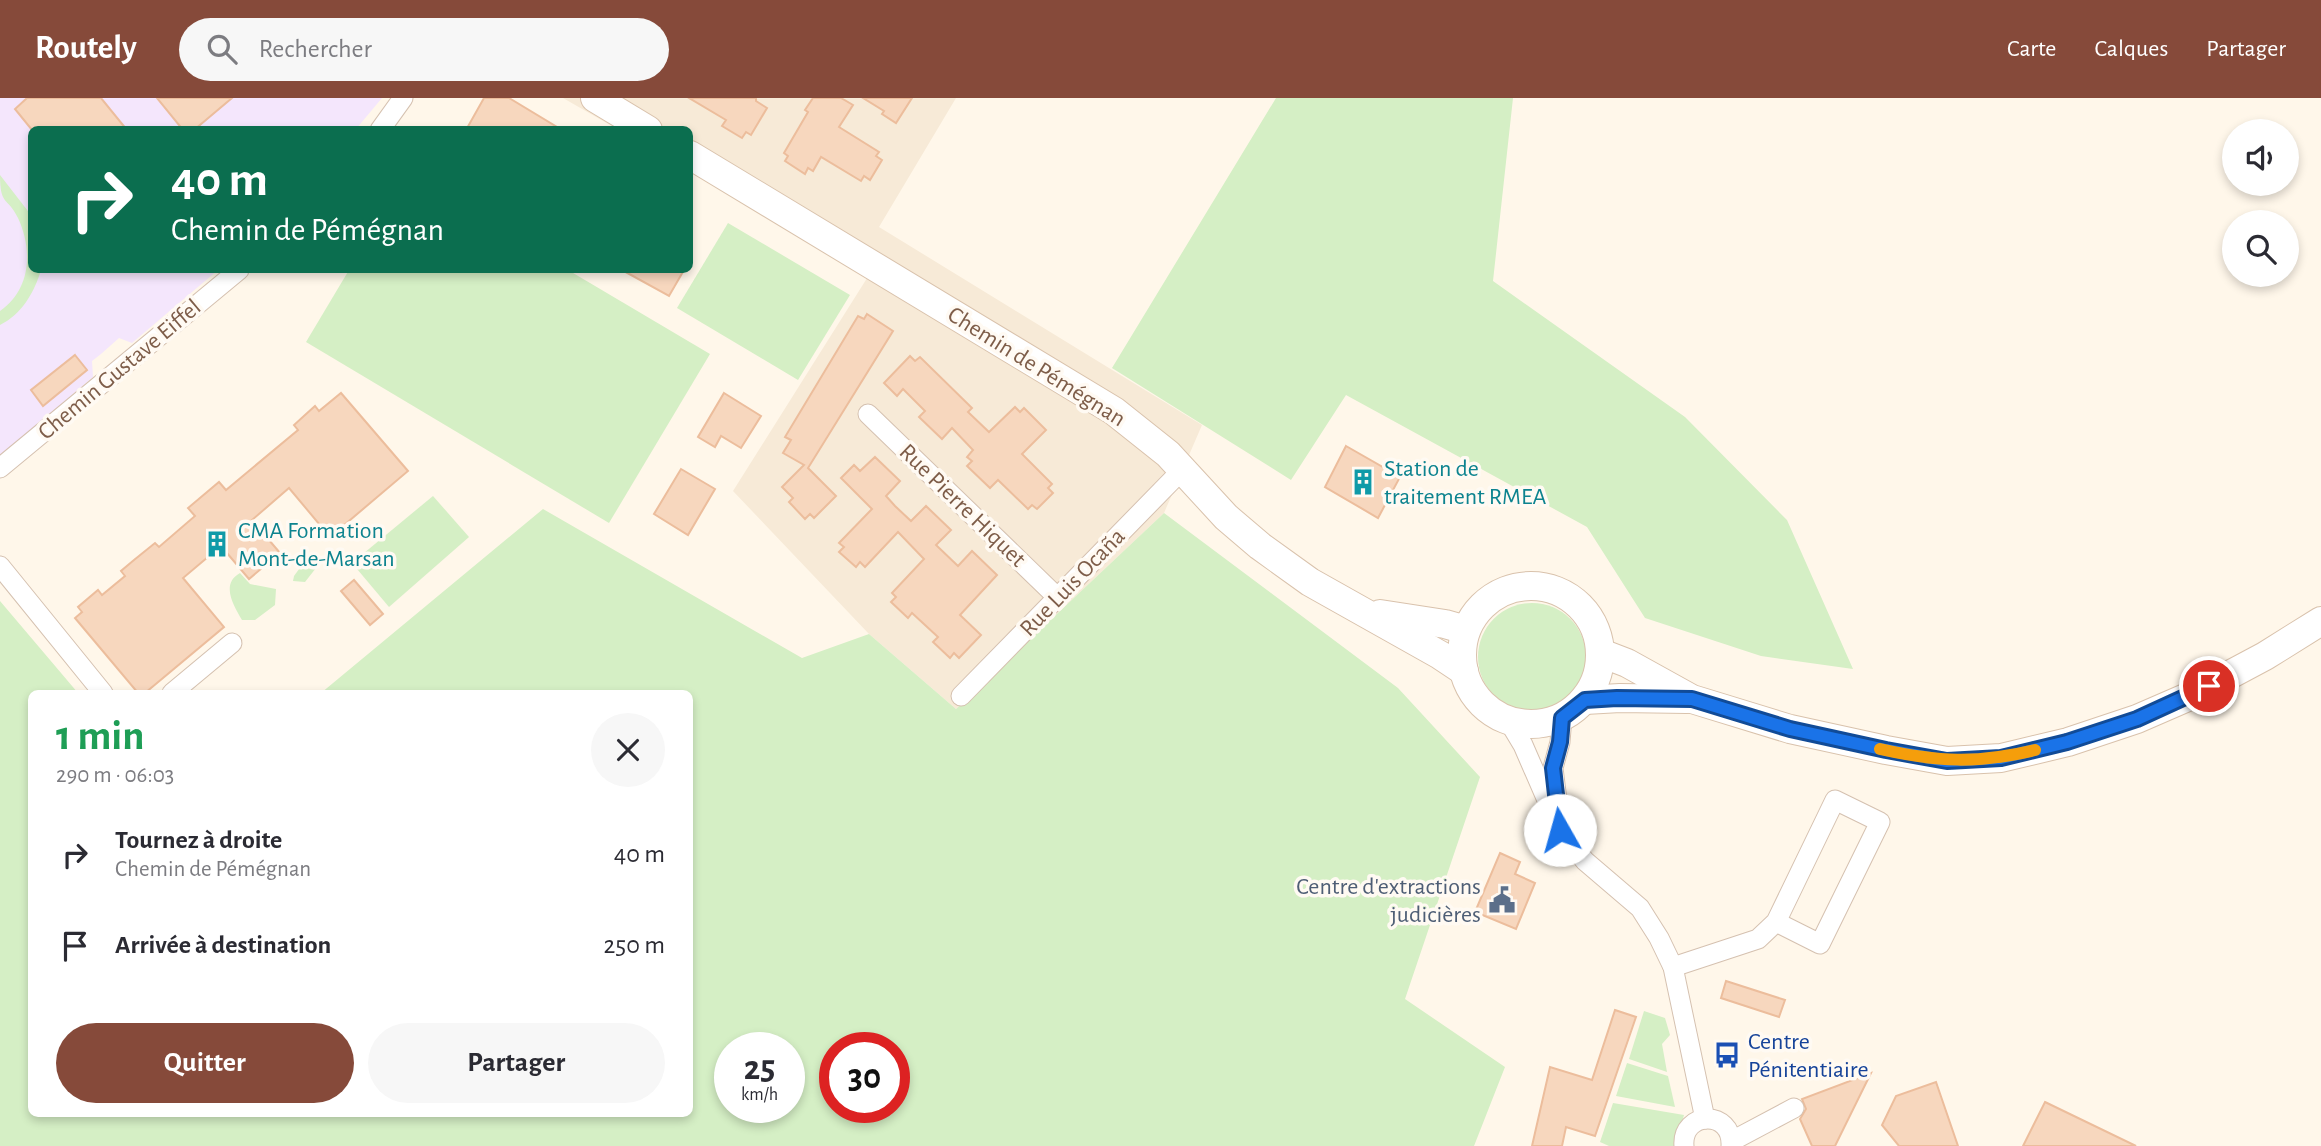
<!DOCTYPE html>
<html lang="fr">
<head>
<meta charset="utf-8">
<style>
  :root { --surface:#fff; --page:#f7f7f7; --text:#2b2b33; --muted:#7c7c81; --accent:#864a3a }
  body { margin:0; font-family:"Alegreya Sans",sans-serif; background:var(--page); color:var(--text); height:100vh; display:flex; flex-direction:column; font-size:26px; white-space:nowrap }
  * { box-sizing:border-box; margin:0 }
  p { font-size:23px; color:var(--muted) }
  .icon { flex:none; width:38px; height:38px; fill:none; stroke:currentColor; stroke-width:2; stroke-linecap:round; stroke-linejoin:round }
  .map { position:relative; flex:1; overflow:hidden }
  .sheet { position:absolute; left:28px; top:592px; width:665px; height:427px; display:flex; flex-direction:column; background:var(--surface); border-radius:10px; box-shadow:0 4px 10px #0003 }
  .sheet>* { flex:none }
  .banner { position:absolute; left:28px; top:28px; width:665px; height:147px; border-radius:10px; box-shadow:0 4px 10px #0003; background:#0b6e4f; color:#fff; overflow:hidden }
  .tools { position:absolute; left:2222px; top:21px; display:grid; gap:14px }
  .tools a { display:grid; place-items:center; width:77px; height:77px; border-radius:50%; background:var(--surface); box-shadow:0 4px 10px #0003; font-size:35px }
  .speed { position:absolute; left:714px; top:934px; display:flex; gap:14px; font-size:35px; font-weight:700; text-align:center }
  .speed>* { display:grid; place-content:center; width:91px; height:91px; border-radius:50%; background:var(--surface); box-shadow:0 4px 10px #0003; line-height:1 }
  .speed small { font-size:18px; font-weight:400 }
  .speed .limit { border:10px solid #d22; background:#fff; color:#111 }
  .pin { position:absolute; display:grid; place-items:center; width:60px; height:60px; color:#fff; margin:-30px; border:4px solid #fff; border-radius:50%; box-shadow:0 2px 7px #0007 }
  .me { position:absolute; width:77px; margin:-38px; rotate:353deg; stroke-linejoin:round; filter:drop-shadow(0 0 5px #0008) }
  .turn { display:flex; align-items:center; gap:24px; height:147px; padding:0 28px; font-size:32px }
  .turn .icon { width:91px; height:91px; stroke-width:2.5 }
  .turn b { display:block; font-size:49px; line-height:60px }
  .round { display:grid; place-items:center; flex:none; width:74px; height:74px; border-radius:37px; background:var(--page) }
  .head { display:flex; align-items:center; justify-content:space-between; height:119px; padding:0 28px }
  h1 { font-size:42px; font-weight:600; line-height:52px; color:#1e9e55 }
  .button { display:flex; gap:14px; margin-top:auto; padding:14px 28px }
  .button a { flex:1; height:80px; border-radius:42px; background:var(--accent); color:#fff; font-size:28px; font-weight:600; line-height:80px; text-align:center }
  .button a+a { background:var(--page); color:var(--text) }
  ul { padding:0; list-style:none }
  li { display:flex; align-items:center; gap:21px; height:91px; padding:0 28px }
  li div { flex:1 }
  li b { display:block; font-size:26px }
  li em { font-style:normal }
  header { display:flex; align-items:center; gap:42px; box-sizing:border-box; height:98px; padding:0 35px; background:var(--accent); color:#fff }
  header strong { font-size:33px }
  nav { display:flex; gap:38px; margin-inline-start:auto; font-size:24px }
  .search { width:490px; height:63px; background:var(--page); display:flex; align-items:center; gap:18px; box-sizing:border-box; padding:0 24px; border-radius:38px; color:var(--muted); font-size:26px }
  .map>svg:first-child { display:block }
  .residential { fill:#f7ead7 }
  .education { fill:#f4e6fc }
  .green { fill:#d5efc5; fill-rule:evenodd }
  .building { fill:#f7d7be; stroke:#ecbd9c; stroke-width:2 }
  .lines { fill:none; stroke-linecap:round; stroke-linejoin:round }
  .street-casing { stroke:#d5c1b0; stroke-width:21 }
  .secondary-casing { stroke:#d9c2ac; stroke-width:30 }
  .street { stroke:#fff; stroke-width:19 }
  .secondary { stroke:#fff; stroke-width:28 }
  .route-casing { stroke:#114b97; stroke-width:18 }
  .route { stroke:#1a73e8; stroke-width:12 }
  .slow { stroke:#f59e0b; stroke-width:12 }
  .labels { text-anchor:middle; stroke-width:7; stroke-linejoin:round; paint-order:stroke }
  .street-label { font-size:24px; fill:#7e5d49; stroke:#fffaf3 }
  .culture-label { font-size:24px; fill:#0d838f; stroke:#fffaf3; text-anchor:start }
  .service-label { font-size:24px; fill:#4e5e75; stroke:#fffaf3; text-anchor:end }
  .transit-label { font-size:24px; fill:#164399; stroke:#fffaf3; text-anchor:start }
</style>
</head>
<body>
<header>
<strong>Routely</strong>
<div class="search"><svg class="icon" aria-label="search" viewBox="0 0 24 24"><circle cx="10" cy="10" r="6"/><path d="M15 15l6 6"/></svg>Rechercher</div>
<nav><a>Carte</a><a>Calques</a><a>Partager</a></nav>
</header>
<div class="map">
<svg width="2321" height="1048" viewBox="0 0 2321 1048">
  <rect width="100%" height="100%" fill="#fff7ea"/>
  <path class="residential" d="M 563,0 L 956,0 L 879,129 L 1202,327 L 1164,415 L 956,611 L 869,536 L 733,393 L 869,177 L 690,73 L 690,32 L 617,31 Z"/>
  <path class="education" d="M 0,0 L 382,0 L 356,31 L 32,32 L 32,172 L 218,172 L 132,245 L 119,240 L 101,256 L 92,263 L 93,279 L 0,358 Z"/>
  <g class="green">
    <path d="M 1276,0 L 1513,0 L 1493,183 L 1685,319 L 1787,422 L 1853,571 L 1761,558 L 1645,520 L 1587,429 L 1346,297 L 1291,382 L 1112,270 Z"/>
    <path d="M 0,77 L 31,117 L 32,172 L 41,172 C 34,195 22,216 0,227 L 0,213 C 31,192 33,152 18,120 C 7,98 0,108 0,77 Z"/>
    <path d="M 728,125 L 850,197 L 798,282 L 677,210 Z"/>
    <path d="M 349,172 L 568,172 L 710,256 L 609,425 L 306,244 Z"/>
    <path d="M 433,398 L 469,439 L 389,509 L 352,465 Z"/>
    <path d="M 543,411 L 802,560 L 869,536 L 956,611 L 1164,415 L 1398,590 L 1480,679 L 1405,901 L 1505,969 L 1474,1048 L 0,1048 L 0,503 L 78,595 L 32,595 L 32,1015 L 690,1015 L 690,595 L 321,595 ZM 730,950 L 789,950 L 789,1010 L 730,1010 ZM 835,950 L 894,950 L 894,1010 L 835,1010 Z"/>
    <path d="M 310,456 L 319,458 L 316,470 L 305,484 L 293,483 L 294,478 Z"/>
    <path d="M 240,475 L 250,486 L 276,491 L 275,507 L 255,522 L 242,522 C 234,508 220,486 240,475 Z"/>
    <circle cx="1532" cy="559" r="54"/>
    <path d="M 1644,913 L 1665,920 L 1670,937 L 1662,946 L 1667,974 L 1629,961 Z"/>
    <path d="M 1627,965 L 1668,978 L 1675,1009 L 1616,998 Z"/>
    <path d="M 1613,1005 L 1684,1017 L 1675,1048 L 1609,1048 L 1600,1044 Z"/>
  </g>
  <g class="building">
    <path d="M 27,0 L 101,0 L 127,32 L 32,32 L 15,11 Z"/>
    <path d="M 157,0 L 232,0 L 194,32 L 183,32 Z"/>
    <path d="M 484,0 L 509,0 L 562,32 L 466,32 Z"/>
    <path d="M 689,0 L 756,0 L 756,3 L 767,10 L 751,37 L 746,34 L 742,40 L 722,28 L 726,22 Z"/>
    <path d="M 813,0 L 841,0 L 853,7 L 839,29 L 879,54 L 876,58 L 882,62 L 870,82 L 864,78 L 861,83 L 821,59 L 813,73 L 808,70 L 805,76 L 785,63 L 788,58 L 784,55 L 808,14 L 805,12 Z"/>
    <path d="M 863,0 L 912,0 L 896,25 L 882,16 L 884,13 Z"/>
    <path d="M 622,172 L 684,172 L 669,198 Z"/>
    <path d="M 867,216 L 893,233 L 808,370 L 836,398 L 814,420 L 810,416 L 805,421 L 789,404 L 793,400 L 782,389 L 804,367 L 783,355 L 791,342 L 785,339 L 858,218 L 864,221 Z"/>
    <path d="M 75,257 L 87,272 L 43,308 L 31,292 Z"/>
    <path d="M 910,258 L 915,263 L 920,259 L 972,310 L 968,314 L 989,334 L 1015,309 L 1020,314 L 1024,310 L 1046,332 L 1022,356 L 1052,386 L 1048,390 L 1053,395 L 1037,411 L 1032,407 L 1028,411 L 998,382 L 990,390 L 967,368 L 972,363 L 967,359 L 973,352 L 952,330 L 942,341 L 919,319 L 925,313 L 903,291 L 897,298 L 884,285 Z"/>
    <path d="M 341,295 L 408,373 L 330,439 L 289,390 L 252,422 L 280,455 L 249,481 L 221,448 L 183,480 L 224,529 L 145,595 L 138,595 L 75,520 L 82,514 L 78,509 L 98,492 L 102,497 L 125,478 L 121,473 L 134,462 L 155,445 L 159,449 L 195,418 L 188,410 L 219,384 L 226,392 L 298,332 L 294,327 L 305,317 L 315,308 L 319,313 Z"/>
    <path d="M 724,295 L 761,318 L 741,350 L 721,338 L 715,349 L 698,339 Z"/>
    <path d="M 1346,348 L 1400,379 L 1378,420 L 1325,389 Z"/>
    <path d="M 875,359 L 900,383 L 886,398 L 895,408 L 911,423 L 926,408 L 951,432 L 936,447 L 958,468 L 972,453 L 997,477 L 960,517 L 981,537 L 959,560 L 954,555 L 950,560 L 933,544 L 938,539 L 912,515 L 908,520 L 891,504 L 896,499 L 892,495 L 924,461 L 898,434 L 865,469 L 860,464 L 856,469 L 839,454 L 844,449 L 839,445 L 872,411 L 841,380 L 854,367 L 860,373 Z"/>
    <path d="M 681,371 L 715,391 L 688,437 L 654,416 Z"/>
    <path d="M 354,482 L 383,516 L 370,527 L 341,493 Z"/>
    <path d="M 1500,755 L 1520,764 L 1515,776 L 1535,785 L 1516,831 L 1475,814 Z"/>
    <path d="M 1726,883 L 1785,902 L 1779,919 L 1721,900 Z"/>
    <path d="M 1615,912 L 1636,919 L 1595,1038 L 1566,1029 L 1562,1048 L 1532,1048 L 1550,969 L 1592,982 Z"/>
    <path d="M 1871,975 L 1835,1048 L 1812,1048 L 1800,1021 L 1806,1011 L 1802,1001 Z"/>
    <path d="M 1936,984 L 1958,1048 L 1899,1048 L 1882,1027 L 1896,998 Z"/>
    <path d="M 2045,1004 L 2136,1048 L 2023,1048 Z"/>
  </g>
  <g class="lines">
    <g class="street-casing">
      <g id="street">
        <path d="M 380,32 L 403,0"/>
        <path d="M 868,316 L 1057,499"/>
        <path d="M 0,370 L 239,172"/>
        <path d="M 0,468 L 103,595"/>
        <path d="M 172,595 L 232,545"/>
        <path d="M 961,598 L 1183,371"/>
        <path d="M 1508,622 L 1523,647 L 1560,732 L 1585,763 L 1640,810 L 1659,840 L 1673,869 L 1705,1021"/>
        <path d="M 1558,710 L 1553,670 L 1560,644 L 1562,619"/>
        <path d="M 1673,869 L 1758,841 L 1776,824 L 1835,702 L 1880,724 L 1820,846 L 1776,824"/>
        <path d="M 1732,1043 L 1794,1010"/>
        <path d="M 1684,1048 C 1681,1013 1733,1011 1731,1048"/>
      </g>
    </g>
    <g class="secondary-casing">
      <g id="secondary">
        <path d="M 595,0 L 648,32"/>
        <path d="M 690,57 L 1114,313 L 1168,356 L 1226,419 L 1260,448 L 1310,484 L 1440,557 L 1464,573"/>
        <circle cx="1531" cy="557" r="69"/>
        <path d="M 1380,516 L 1445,526 L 1466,532"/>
        <path d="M 1601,555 L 1627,565 L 1692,601 L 1790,631 L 1886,652 L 1947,663 L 2001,660 L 2068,644 L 2137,621 L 2190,598 L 2265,558 L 2321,523"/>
        <path d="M 1585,602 L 1620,600 L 1687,601"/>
      </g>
    </g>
    <use href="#street" class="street"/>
    <use href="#secondary" class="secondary"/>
  </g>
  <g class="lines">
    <g class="route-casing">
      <path id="route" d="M 1560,732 L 1553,670 L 1560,644 L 1562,620 L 1585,602 L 1617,600 L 1692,601 L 1790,631 L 1886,652 L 1947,663 L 2001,660 L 2067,644 L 2137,621 L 2209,588"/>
    </g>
    <use href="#route" class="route"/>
    <path class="slow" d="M 1880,651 C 1938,664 1977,666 2035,652"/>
  </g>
  <defs>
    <g id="building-bare" transform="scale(2.1)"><path d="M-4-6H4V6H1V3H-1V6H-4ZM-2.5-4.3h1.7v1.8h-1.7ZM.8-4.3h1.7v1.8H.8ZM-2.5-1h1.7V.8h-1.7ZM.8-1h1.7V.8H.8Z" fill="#0f9aa8" stroke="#fffaf3" stroke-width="2.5" paint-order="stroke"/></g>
    <g id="civic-bare" transform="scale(2.1)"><path d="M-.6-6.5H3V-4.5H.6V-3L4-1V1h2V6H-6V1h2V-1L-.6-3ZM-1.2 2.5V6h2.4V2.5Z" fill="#5c6f8a" stroke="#fffaf3" stroke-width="2.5" paint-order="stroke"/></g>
    <g id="bus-bare" transform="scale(2.1)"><path d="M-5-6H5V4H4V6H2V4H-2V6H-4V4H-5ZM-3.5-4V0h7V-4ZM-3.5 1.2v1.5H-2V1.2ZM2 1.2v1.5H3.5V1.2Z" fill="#1a4fb4" stroke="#fffaf3" stroke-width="2.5" paint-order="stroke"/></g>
  </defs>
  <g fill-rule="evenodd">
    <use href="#building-bare" x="1363" y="384"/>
    <use href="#building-bare" x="217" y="446"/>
    <use href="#civic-bare" x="1502" y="802"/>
    <use href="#bus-bare" x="1727" y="957"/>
  </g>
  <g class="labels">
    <g class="street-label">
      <text transform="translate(1037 268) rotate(32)" y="8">Chemin de Pémégnan</text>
      <text transform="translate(119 271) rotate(-40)" y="8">Chemin Gustave Eiffel</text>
      <text transform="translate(963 407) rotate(44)" y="8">Rue Pierre Hiquet</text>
      <text transform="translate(1072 484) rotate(-46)" y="8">Rue Luis Ocaña</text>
    </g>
    <g class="culture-label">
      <text x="1384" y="378">Station de<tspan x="1384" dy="28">traitement RMEA</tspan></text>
      <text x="238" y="440">CMA Formation<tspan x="238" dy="28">Mont-de-Marsan</tspan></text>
    </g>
    <g class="service-label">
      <text x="1481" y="796">Centre d'extractions<tspan x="1481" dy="28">judicières</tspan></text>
    </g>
    <g class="transit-label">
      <text x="1748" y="951">Centre<tspan x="1748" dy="28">Pénitentiaire</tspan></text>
    </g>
  </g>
</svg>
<div class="tools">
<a><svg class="icon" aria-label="sound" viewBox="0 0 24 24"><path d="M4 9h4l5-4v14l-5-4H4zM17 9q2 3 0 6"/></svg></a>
<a><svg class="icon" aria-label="search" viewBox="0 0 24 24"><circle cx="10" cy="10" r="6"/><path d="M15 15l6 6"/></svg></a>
</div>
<div class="speed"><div>25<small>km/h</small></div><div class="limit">30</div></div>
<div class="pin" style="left:2209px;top:588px;background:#d93025"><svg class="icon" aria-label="arrive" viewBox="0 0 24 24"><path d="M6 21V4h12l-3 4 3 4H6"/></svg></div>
<svg class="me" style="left:1560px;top:732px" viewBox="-20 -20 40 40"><circle r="19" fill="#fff"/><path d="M0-13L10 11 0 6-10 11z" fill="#1a73e8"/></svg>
<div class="banner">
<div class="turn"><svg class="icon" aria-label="right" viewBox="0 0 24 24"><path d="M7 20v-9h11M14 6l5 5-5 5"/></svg><div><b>40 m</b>Chemin de Pémégnan</div></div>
</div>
<section class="sheet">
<div class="head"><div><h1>1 min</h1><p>290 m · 06:03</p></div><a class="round"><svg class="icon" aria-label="close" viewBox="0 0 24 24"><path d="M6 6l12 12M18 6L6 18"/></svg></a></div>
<ul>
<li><svg class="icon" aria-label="right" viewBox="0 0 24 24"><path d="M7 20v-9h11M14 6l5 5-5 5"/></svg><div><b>Tournez à droite</b><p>Chemin de Pémégnan</p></div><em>40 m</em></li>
<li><svg class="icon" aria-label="arrive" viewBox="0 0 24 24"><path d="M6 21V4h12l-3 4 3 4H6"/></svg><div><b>Arrivée à destination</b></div><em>250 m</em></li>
</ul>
<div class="button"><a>Quitter</a><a>Partager</a></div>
</section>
</div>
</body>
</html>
